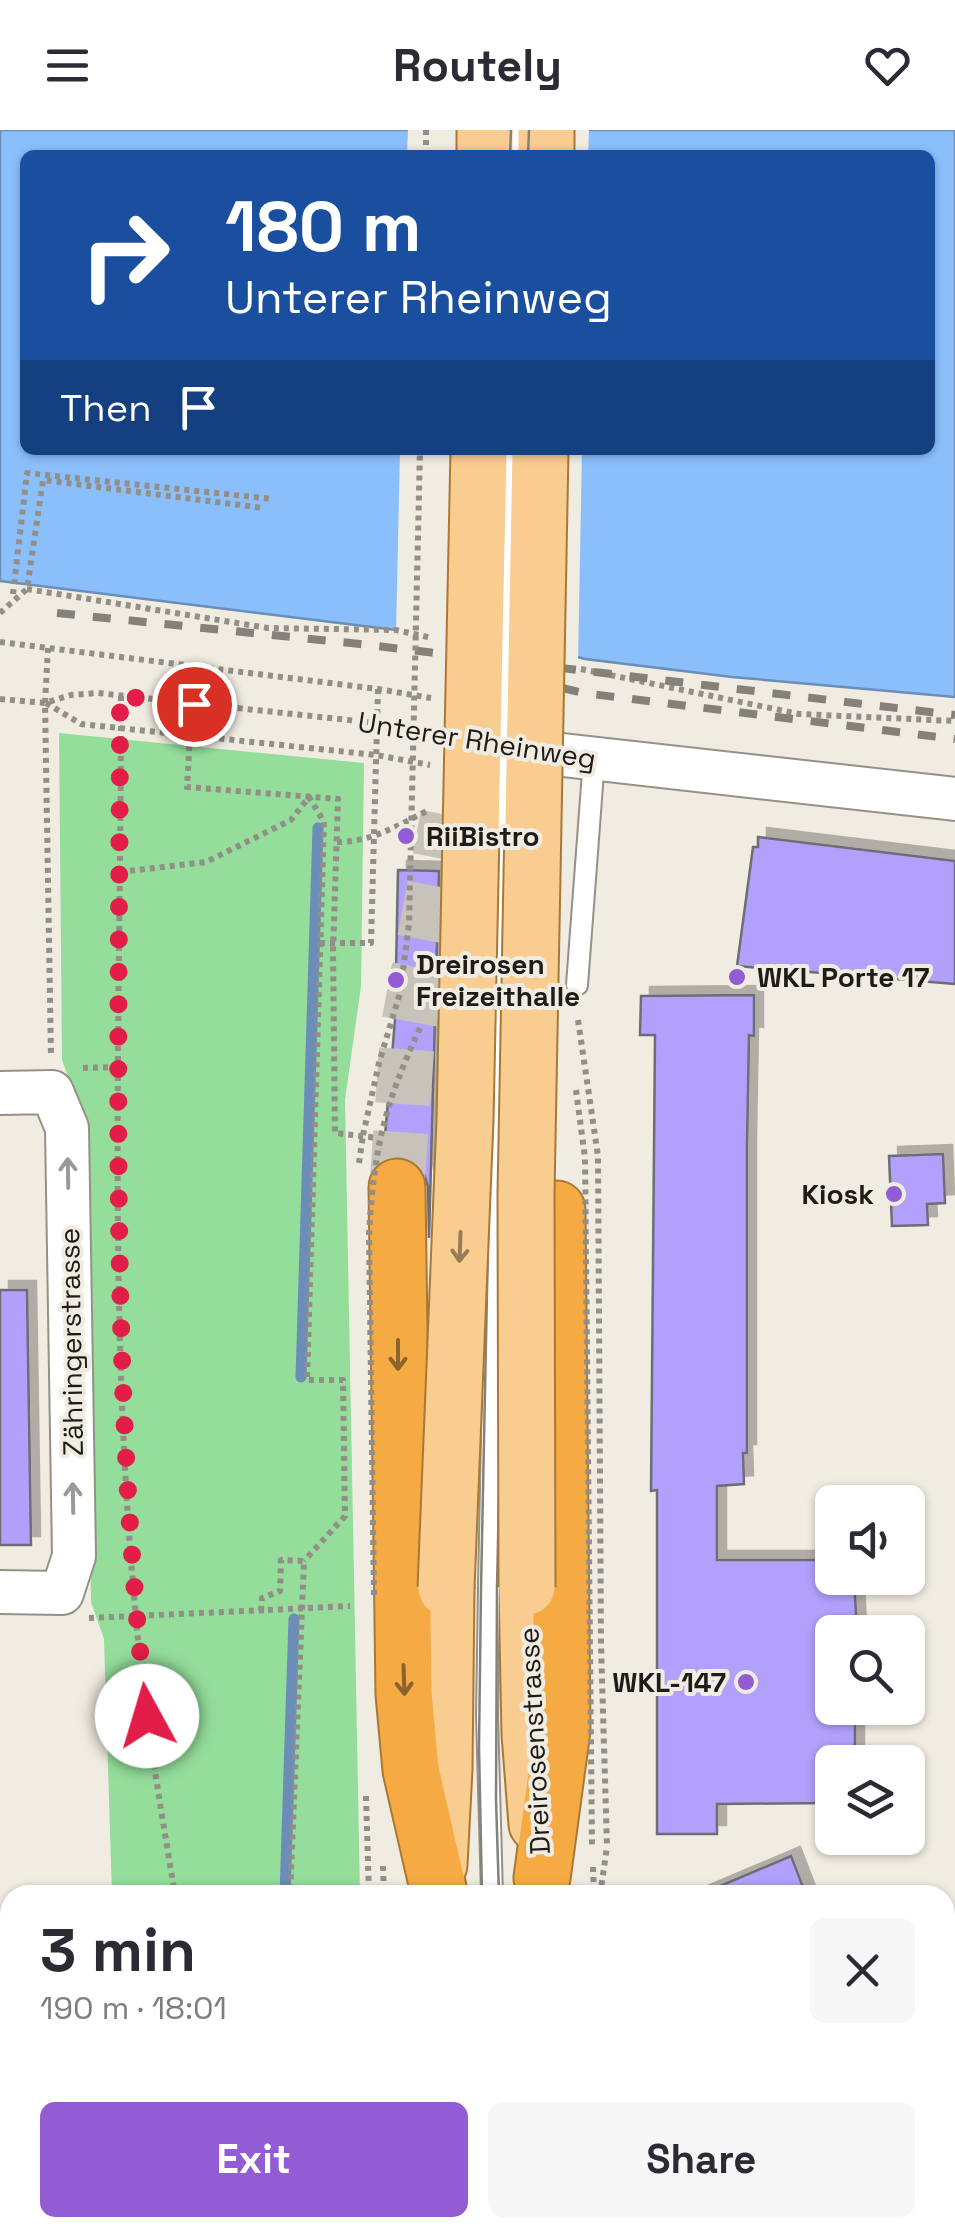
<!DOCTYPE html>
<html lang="en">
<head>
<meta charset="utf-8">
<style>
  :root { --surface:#fff; --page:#f7f7f7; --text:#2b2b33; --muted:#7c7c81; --accent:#925cd4 }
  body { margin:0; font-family:"Space Grotesk",sans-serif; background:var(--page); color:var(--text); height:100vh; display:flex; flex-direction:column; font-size:38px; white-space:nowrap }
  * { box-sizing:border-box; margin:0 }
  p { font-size:32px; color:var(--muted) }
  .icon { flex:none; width:55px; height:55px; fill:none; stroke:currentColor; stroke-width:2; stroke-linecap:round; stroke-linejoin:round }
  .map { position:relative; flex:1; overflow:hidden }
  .sheet { position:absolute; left:0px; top:1755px; width:955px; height:352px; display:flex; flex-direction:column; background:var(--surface); border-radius:30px 30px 0 0; box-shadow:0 2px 8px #0004 }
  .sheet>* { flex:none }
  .guide { position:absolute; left:20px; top:20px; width:915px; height:305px; border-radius:15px; box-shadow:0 2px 8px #0004; background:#1a4fa0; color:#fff; overflow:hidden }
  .tools { position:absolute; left:815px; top:1355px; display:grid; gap:20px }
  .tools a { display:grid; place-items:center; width:110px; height:110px; border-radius:15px; background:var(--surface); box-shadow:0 2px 8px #0004; font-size:50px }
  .pin { position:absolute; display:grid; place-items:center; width:85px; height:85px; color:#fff; margin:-42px; border:5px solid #fff; border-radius:50%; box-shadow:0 2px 10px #0007 }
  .me { position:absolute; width:110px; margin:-55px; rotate:354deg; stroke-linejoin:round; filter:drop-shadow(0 0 8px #0008) }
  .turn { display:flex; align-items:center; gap:35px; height:210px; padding:0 40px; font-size:45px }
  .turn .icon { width:130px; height:130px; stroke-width:2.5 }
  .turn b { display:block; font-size:70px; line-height:85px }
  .then { display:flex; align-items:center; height:95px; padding:0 40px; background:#0003; gap:20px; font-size:38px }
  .round { display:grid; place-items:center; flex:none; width:105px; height:105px; border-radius:15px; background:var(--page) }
  .headline { display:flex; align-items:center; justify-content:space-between; height:170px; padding:0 40px }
  h1 { font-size:60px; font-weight:700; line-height:75px }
  .action { display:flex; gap:20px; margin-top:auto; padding:20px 40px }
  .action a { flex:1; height:115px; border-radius:15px; background:var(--accent); color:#fff; font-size:40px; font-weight:700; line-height:115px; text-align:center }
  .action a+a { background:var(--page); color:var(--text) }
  header { display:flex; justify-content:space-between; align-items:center; height:130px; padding:0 40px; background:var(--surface); font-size:45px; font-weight:700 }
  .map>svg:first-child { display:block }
  .green { fill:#94dd9b }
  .water { fill:#8bbffc; stroke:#6a8eb8; stroke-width:2.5; fill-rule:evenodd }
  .pier { fill:#f1ece2 }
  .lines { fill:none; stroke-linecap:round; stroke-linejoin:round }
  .stream { stroke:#6a8eb8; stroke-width:11 }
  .building { fill:#b1a1fc; stroke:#6e6d76; stroke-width:2.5; filter:url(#shadow) }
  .highway-tunnel { stroke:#c7c2ba; stroke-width:55; stroke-dasharray:55 28; stroke-linecap:butt }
  .lane-casing { stroke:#959188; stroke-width:24 }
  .street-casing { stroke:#959188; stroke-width:46 }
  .secondary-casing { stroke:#959188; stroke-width:59 }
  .primary-casing { stroke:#aa7835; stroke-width:59 }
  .highway-casing { stroke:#aa7835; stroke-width:59 }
  .path { stroke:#928f88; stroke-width:6; stroke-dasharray:5 5; stroke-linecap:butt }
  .lane { stroke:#fff; stroke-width:20 }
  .street { stroke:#fff; stroke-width:42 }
  .secondary { stroke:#fce6c7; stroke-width:55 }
  .primary { stroke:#f9cc8f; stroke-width:55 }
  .highway { stroke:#f5aa44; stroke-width:55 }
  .tram { stroke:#84817b; stroke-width:2.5 }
  .rail { stroke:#84817b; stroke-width:8; stroke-dasharray:18 18; stroke-linecap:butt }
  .lane-bridge-casing { stroke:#959188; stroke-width:24; stroke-linecap:butt }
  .primary-bridge-casing { stroke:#aa7835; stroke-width:59; stroke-linecap:butt }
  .path-bridge { stroke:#928f88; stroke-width:6; stroke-dasharray:5 5; stroke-linecap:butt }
  .lane-bridge { stroke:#fff; stroke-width:20 }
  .primary-bridge { stroke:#f9cc8f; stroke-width:55 }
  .oneway { stroke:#9a9998 }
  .oneway2 { stroke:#967d5a }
  .oneway3 { stroke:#8a632e }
  .route { stroke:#e11d48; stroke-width:18; stroke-dasharray:0 32.4 }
  .poi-dot { fill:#925cd4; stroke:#f1ece2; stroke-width:4 }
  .labels { text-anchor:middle; stroke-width:8; stroke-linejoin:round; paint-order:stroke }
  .street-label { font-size:28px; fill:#1e1c19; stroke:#f1ece2 }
  .poi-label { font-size:28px; font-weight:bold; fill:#1e1c19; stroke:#f1ece2; text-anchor:start }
</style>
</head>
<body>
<header><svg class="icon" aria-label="menu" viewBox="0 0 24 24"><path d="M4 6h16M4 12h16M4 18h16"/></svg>Routely<svg class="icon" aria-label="heart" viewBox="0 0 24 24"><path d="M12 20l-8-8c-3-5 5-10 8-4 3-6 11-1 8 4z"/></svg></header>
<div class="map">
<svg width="955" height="2107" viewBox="0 0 955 2107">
  <defs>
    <filter id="shadow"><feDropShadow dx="9" dy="-9" stdDeviation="0" flood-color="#0004"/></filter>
  </defs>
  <rect width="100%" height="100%" fill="#f1ece2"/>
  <path class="green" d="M 59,603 L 364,633 L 361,856 L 345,970 L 360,1765 L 112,1765 L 104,1509 L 91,1472 L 84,989 L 62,930 Z"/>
  <path class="water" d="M 0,0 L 955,0 L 955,567 L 732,547 L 585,529 L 516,510 L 396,500 L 0,451 ZM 25,25 L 930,25 L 930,320 L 25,320 Z"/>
  <g class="pier">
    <path d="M 408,0 L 589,0 L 588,25 L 407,25 Z"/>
    <path d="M 400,320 L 582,320 L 578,532 L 515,515 L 396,505 Z"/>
  </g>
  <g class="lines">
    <g class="stream">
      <path d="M 301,1247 L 318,698"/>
      <path d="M 285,1765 L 294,1489"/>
    </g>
  </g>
  <g class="building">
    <path d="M 758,707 L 955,731 L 955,854 L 737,836 L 753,717 L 758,717 Z"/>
    <path d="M 398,740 L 439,741 L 429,1108 L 428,1057 L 423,1040 L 411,1029 L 398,1026 L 383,1029 L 395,890 Z"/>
    <path d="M 754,865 L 754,906 L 749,905 L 747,1015 L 747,1323 L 743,1323 L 744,1354 L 717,1356 L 717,1430 L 819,1430 L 832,1432 L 832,1448 L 854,1448 L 857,1502 L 832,1502 L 832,1578 L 855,1578 L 855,1632 L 832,1632 L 832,1673 L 717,1674 L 717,1704 L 657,1704 L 657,1360 L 651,1361 L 655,905 L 640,905 L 641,866 Z"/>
    <path d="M 943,1024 L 945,1073 L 927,1074 L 928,1095 L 892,1096 L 889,1026 Z"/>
    <path d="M 0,1160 L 27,1160 L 31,1415 L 0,1415 Z"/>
    <path d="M 791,1726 L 806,1765 L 699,1765 Z"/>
  </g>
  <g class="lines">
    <path class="highway-tunnel" d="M 397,1057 L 408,898 L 448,685"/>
    <g class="lane-casing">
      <g id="lane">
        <path d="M 518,25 L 518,0"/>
        <path d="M 577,855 L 594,629"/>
        <path d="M 492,1765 L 487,1586 L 489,1459 L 504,695"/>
        <path d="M 945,2048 L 955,2047"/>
        <path d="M 478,2107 L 546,2098"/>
      </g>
    </g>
    <g class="street-casing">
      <g id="street">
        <path d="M 545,623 L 955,669"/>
        <path d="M 0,963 L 52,962 L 67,998 L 74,1426 L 62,1463 L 0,1462"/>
      </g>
    </g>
    <g class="secondary-casing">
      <path id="secondary" d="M 207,2107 L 253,2098"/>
    </g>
    <g class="primary-casing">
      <g id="primary">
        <path d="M 485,25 L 485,0"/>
        <path d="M 546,25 L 546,0"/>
        <path d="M 527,1457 L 530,1604 L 537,1694"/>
        <path d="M 439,1735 L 444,1639 L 446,1458"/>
        <path d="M 945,1996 L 955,1995"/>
        <path d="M 945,2082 L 955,2081"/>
        <path d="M 451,2098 L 452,2107"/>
        <path d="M 548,2107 L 548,2098"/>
        <path d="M 778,2107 L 845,2098"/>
      </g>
    </g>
    <g class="highway-casing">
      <g id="highway">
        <path d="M 397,1057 L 404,1564 L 411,1640 L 438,1758"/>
        <path d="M 542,1748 L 562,1600 L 557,1079"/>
      </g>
    </g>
    <g class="path">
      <path d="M 426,25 L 426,0"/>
      <path d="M 27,459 L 268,498 L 396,500 L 432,508"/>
      <path d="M 13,464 L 27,343 L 273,369"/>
      <path d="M 0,483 L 27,459 L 43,350 L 263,378"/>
      <path d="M 0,512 L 378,559 L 431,568"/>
      <path d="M 48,518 L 45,573 L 51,926"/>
      <path d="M 581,539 L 799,584 L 955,591"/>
      <path d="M 121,566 C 121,873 107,1182 136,1488 C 144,1581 160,1673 175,1765"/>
      <path d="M 0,569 L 45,573 L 71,565 L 98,563 L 376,593 L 430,603"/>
      <path d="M 46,573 L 81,594 L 376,625 L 430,635"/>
      <path d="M 190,606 L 187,657 L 338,669 L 333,821 L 335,1003 L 378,1008"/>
      <path d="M 337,712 C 371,712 397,696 427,681"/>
      <path d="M 120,742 L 206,732 L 291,690 L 309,667 L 324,692 L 307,1250 L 343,1250 L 345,1386 L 304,1431"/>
      <path d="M 320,813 L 371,813 L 378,559"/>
      <path d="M 83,938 L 119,937"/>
      <path d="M 359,1033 L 363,1005"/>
      <path d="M 261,1481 L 262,1468 L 280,1461 L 281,1430 L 304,1431 L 290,1765"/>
      <path d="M 89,1488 L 268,1480"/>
      <path d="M 366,1666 L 369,1765"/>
      <path d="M 383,1736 L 384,1765"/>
      <path d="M 593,1737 L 594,1765"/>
      <path d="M 600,1765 L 607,1717"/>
      <path d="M 378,2098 L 379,2107"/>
      <path d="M 654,2098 L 655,2107"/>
      <path d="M 673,2100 L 674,2107"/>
      <path d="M 133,2101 L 148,2098"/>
    </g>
    <use href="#lane" class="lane"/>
    <use href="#street" class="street"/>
    <use href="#secondary" class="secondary"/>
    <use href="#primary" class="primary"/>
    <use href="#highway" class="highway"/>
    <g class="tram">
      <path d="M 510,25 L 511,0"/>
      <path d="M 528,25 L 529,0"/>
      <path d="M 482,1765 L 479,1616 L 481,1459 L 504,320"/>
      <path d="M 499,1765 L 496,1670 L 497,1459 L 521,320"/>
      <path d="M 945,2038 L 955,2037"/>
      <path d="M 945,2057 L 955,2055"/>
      <path d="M 491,2098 L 492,2107"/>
      <path d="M 511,2098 L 511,2107"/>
      <path d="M 376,2107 L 462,2098"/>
      <path d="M 539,2107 L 618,2098"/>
    </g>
    <g class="rail">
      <path d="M 57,483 L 360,514 L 955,585"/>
      <path d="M 491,541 L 583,563 L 955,609"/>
    </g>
    <g class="lane-bridge-casing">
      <path id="lane-bridge" d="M 504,695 L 511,320"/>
    </g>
    <g class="primary-bridge-casing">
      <g id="primary-bridge">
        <path d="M 527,1457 L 526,1064 L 540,320"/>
        <path d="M 446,1458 L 465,990 L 479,320"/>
      </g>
    </g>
    <g class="path-bridge">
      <path d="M 578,890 L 598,1026 L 601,1514 L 607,1717"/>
      <path d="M 576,960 L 585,1028 L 592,1716"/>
      <path d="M 363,1005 L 379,933 L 400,863 L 409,794 L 420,320"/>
      <path d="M 374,1465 L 369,1104 C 374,1018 384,976 420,898"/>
      <path d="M 268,1480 L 350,1476"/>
    </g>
    <use href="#lane-bridge" class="lane-bridge"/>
    <use href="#primary-bridge" class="primary-bridge"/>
  </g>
  <defs><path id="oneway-shaft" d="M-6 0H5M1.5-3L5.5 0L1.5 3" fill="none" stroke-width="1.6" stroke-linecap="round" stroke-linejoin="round" transform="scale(2.5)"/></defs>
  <g class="oneway">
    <use href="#oneway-shaft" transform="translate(68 1043) rotate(-91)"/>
    <use href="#oneway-shaft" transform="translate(73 1368) rotate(-91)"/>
  </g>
  <use class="oneway2" href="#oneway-shaft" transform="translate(460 1117) rotate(92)"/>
  <g class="oneway3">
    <use href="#oneway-shaft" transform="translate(398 1225) rotate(90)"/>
    <use href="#oneway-shaft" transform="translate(404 1550) rotate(88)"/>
  </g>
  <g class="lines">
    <path class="route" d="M 147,1586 C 108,1248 120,906 120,566 L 194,574"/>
  </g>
  <g class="poi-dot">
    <circle cx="406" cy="706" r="10"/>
    <circle cx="737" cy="847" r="10"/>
    <circle cx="396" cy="850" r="10"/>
    <circle cx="894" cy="1064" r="10"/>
    <circle cx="746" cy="1552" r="10"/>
  </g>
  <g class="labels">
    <g class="street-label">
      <text transform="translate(477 610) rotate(9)" y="10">Unterer Rheinweg</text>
      <text transform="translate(71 1212) rotate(-91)" y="10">Zähringerstrasse</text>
      <text transform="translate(534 1611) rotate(-93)" y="10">Dreirosenstrasse</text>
    </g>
    <g class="poi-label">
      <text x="426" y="716">RiiBistro</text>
      <text x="416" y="844">Dreirosen<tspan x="416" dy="32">Freizeithalle</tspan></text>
      <text x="757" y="857">WKL Porte 17</text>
      <text x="874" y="1074" text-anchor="end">Kiosk</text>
      <text x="726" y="1562" text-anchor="end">WKL-147</text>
    </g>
  </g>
</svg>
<div class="tools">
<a><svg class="icon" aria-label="sound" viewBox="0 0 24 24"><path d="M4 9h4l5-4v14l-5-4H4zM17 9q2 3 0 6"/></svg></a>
<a><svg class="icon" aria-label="search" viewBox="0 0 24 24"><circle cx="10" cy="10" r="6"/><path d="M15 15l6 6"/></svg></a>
<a><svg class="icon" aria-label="layers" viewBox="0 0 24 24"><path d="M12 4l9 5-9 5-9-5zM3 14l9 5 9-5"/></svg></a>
</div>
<div class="pin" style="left:194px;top:574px;background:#d93025"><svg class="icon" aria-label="arrive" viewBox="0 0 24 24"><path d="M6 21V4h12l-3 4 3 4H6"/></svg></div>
<svg class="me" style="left:147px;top:1586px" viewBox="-20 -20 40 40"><circle r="19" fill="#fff"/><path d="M0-13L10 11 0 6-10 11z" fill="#e11d48"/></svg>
<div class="guide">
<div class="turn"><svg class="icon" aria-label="right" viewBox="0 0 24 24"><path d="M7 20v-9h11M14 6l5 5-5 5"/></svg><div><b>180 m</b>Unterer Rheinweg</div></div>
<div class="then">Then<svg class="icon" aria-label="arrive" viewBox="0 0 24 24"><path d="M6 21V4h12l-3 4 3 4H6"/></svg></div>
</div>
<section class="sheet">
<div class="headline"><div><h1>3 min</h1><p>190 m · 18:01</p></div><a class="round"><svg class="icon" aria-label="close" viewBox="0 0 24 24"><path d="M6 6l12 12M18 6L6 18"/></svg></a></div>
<div class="action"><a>Exit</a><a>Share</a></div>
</section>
</div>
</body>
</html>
